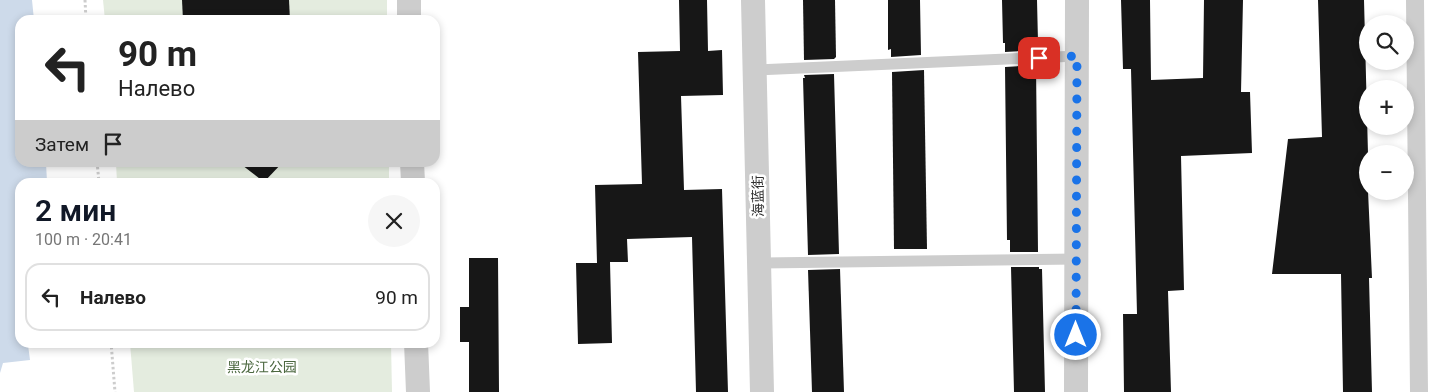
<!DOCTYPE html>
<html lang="ru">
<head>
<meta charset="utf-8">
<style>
  :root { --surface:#fff; --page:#f6f6f6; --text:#222; --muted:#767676; --line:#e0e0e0; --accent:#111827 }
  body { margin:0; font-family:Roboto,"Noto Sans SC",sans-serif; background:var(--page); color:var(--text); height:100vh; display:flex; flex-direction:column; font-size:19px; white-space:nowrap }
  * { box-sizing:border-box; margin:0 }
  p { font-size:16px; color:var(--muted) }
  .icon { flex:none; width:28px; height:28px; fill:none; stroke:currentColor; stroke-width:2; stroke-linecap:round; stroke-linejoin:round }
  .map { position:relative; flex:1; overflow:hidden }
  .side { position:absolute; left:15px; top:178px; width:425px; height:170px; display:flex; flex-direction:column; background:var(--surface); border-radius:15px; box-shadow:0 2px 8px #0003 }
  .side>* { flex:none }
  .top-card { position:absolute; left:15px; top:15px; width:425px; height:152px; border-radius:15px; box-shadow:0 2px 8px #0003; background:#fff; color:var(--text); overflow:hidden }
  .buttons { position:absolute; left:1359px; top:15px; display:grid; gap:10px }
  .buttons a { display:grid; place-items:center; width:55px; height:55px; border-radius:50%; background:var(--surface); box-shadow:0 2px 8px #0003; font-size:25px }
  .pin { position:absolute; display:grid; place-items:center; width:42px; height:42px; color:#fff; margin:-21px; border-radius:10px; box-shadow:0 2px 8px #0006 }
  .me { position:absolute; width:55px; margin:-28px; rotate:0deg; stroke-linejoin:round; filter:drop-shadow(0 0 4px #0008) }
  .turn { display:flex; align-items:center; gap:18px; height:105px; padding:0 20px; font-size:22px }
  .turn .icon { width:65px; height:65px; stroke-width:2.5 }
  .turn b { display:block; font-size:35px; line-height:42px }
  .then { display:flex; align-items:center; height:48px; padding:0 20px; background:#0003; gap:10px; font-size:19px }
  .round { display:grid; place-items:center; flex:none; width:52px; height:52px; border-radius:26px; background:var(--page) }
  .head { display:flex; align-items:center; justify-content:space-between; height:85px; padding:0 20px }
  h1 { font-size:30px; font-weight:600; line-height:38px; color:var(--accent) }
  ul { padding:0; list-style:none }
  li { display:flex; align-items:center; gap:15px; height:68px; margin:0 10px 8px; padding:0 10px; border:2px solid var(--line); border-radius:15px }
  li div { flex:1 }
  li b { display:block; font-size:19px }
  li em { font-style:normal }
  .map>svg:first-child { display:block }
  .green { fill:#e4ecdf }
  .water { fill:#cddaea }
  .building { fill:#171717 }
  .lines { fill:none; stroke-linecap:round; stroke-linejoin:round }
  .path { stroke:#cdcdcd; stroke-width:3; stroke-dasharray:2.5 2.5; stroke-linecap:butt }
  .service { stroke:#cdcdcd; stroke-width:11 }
  .pedestrian { stroke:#cdcdcd; stroke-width:18 }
  .minor { stroke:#cdcdcd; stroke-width:24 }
  .route { stroke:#1a73e8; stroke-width:9; stroke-dasharray:0 16.2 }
  .labels { text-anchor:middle; stroke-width:5; stroke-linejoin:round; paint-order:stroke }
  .street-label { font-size:14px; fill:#303030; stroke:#fff }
  .park-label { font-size:14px; fill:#4c6840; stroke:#fff }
</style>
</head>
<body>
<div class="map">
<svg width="1429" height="392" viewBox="0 0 1429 392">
  <rect width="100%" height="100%" fill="#fff"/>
  <g class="green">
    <path d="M 103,0 L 387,0 L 387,20 L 105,20 Z"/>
    <path d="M 116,163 L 389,163 L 389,182 L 117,182 Z"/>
    <path d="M 130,343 L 391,343 L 392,392 L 134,392 Z"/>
  </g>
  <path class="water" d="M 0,0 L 32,0 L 34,20 L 20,20 L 20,162 L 46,163 L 47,182 L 20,182 L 20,342 L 48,343 L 28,345 L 30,360 L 3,363 L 0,373 Z"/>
  <g class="building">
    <path d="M 182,0 L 289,0 L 290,20 L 183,20 Z"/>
    <path d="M 679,0 L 707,0 L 708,51 L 722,50 L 723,95 L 681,96 L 684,190 L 722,189 L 728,392 L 696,392 L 692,237 L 627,239 L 628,262 L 610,262 L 612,343 L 578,344 L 576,263 L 597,263 L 595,185 L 642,184 L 638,52 L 680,51 Z"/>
    <path d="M 803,0 L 835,0 L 836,57 L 834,59 L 804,60 Z"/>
    <path d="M 888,0 L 920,0 L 921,55 L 891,57 L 891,49 L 888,50 Z"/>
    <path d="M 1002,0 L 1037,0 L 1038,42 L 1036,42 L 1036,50 L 1005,52 L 1005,43 L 1003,43 Z"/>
    <path d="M 1121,0 L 1150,0 L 1151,80 L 1203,78 L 1204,0 L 1243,0 L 1241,92 L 1250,92 L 1252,153 L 1181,156 L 1184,290 L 1168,291 L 1171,392 L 1124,392 L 1123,314 L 1137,314 L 1131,69 L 1123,69 Z"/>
    <path d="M 1318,0 L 1364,0 L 1368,154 L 1368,191 L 1372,278 L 1369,278 L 1372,392 L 1343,392 L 1341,274 L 1272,274 L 1288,139 L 1322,137 Z"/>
    <path d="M 1036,65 L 1038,252 L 1010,252 L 1010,240 L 1007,240 L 1005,67 Z"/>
    <path d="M 924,70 L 927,249 L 894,249 L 892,72 Z"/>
    <path d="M 834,74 L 839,254 L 808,255 L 803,78 L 805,78 L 804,75 Z"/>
    <path d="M 238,162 L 283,162 L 264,182 Z"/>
    <path d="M 469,258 L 498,258 L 499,392 L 469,392 L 469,342 L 460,342 L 460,307 L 469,307 Z"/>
    <path d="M 1011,267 L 1039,267 L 1039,269 L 1042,269 L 1045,392 L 1014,392 Z"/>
    <path d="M 840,269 L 844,392 L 812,392 L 808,270 Z"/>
  </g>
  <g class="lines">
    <g class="path">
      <path d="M 85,0 L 86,20"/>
      <path d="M 97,162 L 99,182"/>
      <path d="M 111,342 L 115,392"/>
    </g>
    <g class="service">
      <path d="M 755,70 L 1077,56"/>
      <path d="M 759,263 L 1076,259"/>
    </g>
    <path class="pedestrian" d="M 1415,0 L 1419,392"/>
    <g class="minor">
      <path d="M 409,0 L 409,20"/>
      <path d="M 753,0 L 762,392"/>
      <path d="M 412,162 L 413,182"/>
      <path d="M 416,342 L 418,392"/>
      <path d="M 1076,392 L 1077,0"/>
    </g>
  </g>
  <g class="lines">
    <path class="route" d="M 1039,58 L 1077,56 L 1076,335"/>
  </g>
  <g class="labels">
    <g class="street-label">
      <text transform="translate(758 196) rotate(-91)" y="5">海蓝街</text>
    </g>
    <g class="park-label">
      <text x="262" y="372">黑龙江公园</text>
    </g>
  </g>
</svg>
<div class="buttons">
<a><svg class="icon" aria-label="search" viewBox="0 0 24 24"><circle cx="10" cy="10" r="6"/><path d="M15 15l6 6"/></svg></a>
<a>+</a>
<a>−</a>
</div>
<div class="pin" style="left:1039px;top:58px;background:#d93025"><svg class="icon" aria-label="arrive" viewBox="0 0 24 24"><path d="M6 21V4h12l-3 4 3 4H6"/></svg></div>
<svg class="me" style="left:1076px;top:335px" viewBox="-20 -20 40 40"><circle r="17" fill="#1a73e8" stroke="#fff" stroke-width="3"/><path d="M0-11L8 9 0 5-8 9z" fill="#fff"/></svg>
<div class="top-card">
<div class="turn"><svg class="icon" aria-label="left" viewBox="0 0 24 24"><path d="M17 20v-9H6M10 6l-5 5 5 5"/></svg><div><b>90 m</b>Налево</div></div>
<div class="then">Затем<svg class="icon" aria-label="arrive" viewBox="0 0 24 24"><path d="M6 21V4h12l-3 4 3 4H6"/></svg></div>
</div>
<section class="side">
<div class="head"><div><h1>2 мин</h1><p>100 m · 20:41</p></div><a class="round"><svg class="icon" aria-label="close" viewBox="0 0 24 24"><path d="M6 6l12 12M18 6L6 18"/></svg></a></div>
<ul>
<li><svg class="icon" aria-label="left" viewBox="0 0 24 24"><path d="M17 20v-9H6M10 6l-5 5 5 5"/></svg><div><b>Налево</b></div><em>90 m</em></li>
</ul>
</section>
</div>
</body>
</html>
